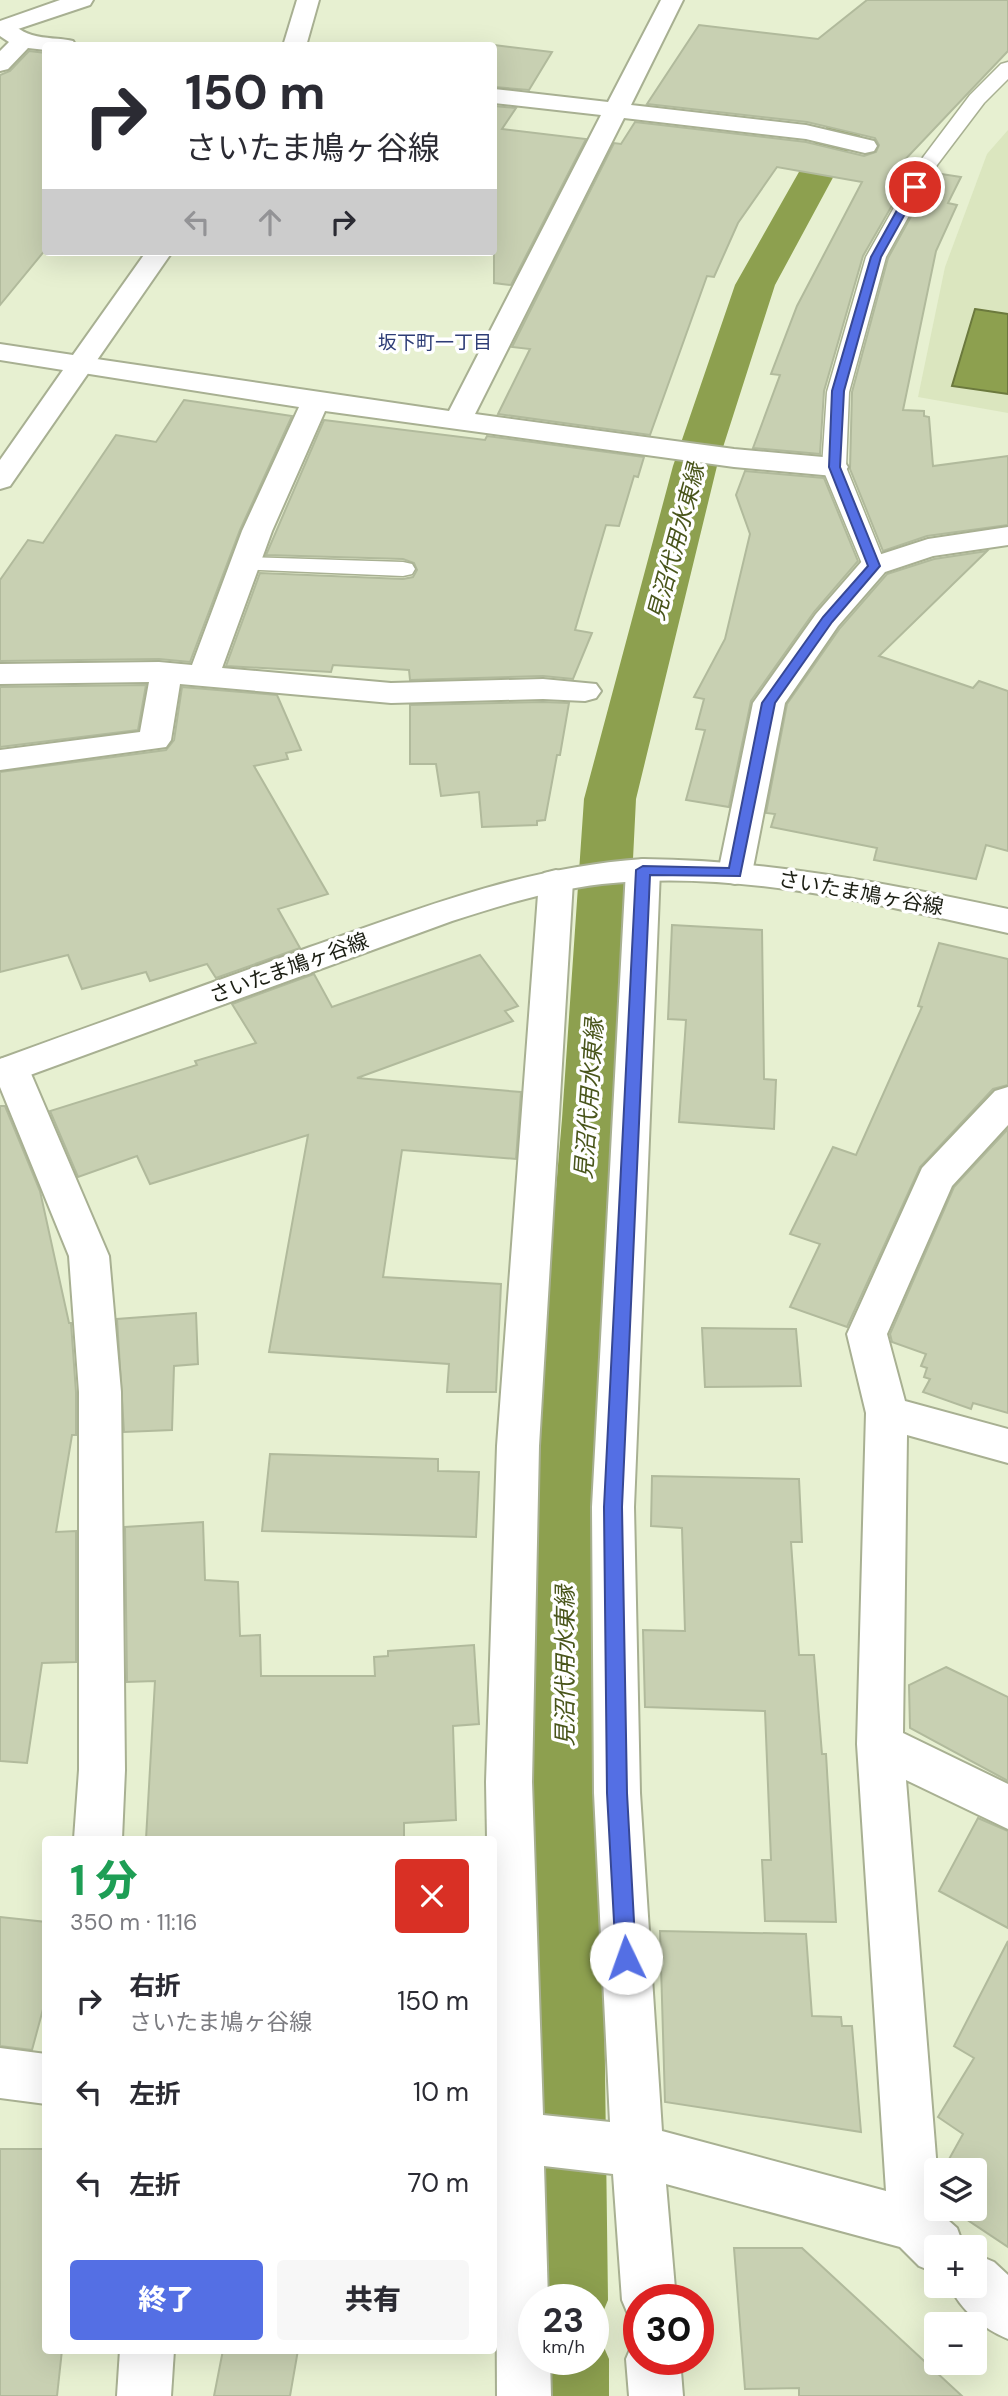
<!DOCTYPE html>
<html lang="ja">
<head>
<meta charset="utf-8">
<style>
  :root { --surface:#fff; --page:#f7f7f7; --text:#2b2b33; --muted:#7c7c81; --accent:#546fe4 }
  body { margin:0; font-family:"DM Sans","Noto Sans JP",sans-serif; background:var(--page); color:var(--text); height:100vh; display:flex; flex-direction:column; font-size:26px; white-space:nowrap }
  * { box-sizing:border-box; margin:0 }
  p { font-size:23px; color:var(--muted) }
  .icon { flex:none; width:38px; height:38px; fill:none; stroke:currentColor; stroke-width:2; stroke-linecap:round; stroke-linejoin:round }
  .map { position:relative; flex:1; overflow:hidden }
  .sheet { position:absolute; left:42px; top:1836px; width:455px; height:518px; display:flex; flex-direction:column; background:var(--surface); border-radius:7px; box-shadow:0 7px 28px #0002 }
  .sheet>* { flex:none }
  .hud { position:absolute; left:42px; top:42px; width:455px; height:214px; border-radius:7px; box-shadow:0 7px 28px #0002; background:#fff; color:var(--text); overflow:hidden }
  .fabs { position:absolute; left:924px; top:2158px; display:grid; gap:14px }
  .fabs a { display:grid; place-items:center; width:63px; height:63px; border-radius:7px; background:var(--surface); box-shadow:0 7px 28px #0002; font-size:35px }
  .speed { position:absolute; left:518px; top:2284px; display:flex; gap:14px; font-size:35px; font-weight:700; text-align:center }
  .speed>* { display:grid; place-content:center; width:91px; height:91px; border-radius:50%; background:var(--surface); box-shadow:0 7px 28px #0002; line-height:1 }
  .speed small { font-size:18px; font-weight:400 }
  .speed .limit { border:10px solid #d22; background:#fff; color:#111 }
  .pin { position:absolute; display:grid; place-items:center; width:60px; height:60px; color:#fff; margin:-30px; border:4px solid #fff; border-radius:50%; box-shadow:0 2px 7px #0007 }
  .me { position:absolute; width:77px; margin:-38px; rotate:357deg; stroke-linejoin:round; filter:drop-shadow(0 0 5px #0008) }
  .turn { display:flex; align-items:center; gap:24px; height:147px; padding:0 28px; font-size:32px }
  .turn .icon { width:91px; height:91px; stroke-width:2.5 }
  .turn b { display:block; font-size:49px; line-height:60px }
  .lanes { display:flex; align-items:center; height:66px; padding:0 28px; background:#0003; justify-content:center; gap:35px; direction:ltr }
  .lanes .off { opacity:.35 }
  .round { display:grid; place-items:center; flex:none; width:74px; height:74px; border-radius:7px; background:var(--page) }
  .summary { display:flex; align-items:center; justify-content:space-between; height:119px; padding:0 28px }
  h1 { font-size:42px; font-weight:800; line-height:52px; color:#1e9e55 }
  .action { display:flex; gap:14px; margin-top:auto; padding:14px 28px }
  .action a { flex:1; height:80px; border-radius:7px; background:var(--accent); color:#fff; font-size:28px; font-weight:800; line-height:80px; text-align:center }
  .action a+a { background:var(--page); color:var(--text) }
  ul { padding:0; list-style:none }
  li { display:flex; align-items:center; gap:21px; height:91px; padding:0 28px }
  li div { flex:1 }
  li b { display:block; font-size:26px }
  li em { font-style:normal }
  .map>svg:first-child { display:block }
  .built { fill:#dbe6bf }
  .water { fill:#8da04f; stroke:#6b793d; stroke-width:2 }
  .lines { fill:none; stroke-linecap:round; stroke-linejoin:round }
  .canal { fill:#8da04f; fill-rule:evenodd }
  .building { fill:#c8d0b2; stroke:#b1ba9c; stroke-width:2 }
  .service-casing { stroke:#a8b092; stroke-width:3 }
  .minor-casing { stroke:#a8b092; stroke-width:4 }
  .tertiary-casing { stroke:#a8b092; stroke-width:4 }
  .secondary-casing { stroke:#a8b092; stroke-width:4 }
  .trunk-casing { stroke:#a8b092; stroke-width:4 }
  .service { fill:#fff; fill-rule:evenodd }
  .minor { fill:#fff; fill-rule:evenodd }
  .tertiary { fill:#fff; fill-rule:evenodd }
  .secondary { fill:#fff; fill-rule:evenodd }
  .trunk { fill:#fff; fill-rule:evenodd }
  .route { fill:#546fe4; stroke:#374894; stroke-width:2 }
  .labels { text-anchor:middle; stroke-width:7; stroke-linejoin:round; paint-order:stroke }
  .far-neighbourhood-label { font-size:19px; fill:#2e3d76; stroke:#fff }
  .street-label { font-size:21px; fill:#1b1e13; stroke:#fff }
  .water-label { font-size:23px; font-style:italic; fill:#49551b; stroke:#fff }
</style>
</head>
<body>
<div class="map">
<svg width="1008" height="2396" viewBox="0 0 1008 2396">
  <rect width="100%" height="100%" fill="#e7f0d1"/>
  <path class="built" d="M 1008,130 L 1008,413 L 918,397 L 945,267 L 987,154 Z"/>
  <path class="water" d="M 975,309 L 1008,314 L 1008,394 L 952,386 Z"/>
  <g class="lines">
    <path class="canal" d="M 957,0 L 994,0 L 923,69 L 850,146 L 775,285 L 717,466 L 636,799 L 620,1119 L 597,1456 L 608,2300 L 596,2329 L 609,2359 L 609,2396 L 525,2396 L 525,2359 L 534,2338 L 534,2359 L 593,2359 L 593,2300 L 534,2300 L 534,2320 L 526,2300 L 533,1456 L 562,1119 L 584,799 L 673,466 L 735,285 L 821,133 L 897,53 Z"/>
  </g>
  <g class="building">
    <path d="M 867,0 L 1008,0 L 1008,51 L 898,167 L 913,169 L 863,256 L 824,391 L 820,454 L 753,448 L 780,375 L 771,374 L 797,306 L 862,182 L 777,167 L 738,223 L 714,277 L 707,276 L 650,435 L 498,414 L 530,349 L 512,347 L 614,143 L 621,144 L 635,122 L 806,142 L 864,156 L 876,152 L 879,145 L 875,138 L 807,122 L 647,104 L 699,25 L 818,39 Z"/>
    <path d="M 494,45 L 552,52 L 529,90 L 494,87 Z"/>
    <path d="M 29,51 L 46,53 L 46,249 L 0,305 L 0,75 L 10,71 Z"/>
    <path d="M 494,106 L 516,108 L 502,129 L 586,139 L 511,285 L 494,283 Z"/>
    <path d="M 935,173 L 961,177 L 948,203 L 957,205 L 936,251 L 903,410 L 924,411 L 924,416 L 929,417 L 933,466 L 1008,456 L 1008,525 L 927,536 L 883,551 L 850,469 L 852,392 L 888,258 Z"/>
    <path d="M 184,400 L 292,416 L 240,530 L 190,662 L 159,659 L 0,661 L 0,580 L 28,540 L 43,543 L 116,435 L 156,442 Z"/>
    <path d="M 324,420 L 485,440 L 487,436 L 644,457 L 638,477 L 634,476 L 619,526 L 606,525 L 575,630 L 592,633 L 573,679 L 543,676 L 410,680 L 409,670 L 333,665 L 331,672 L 226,666 L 260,573 L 403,579 L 413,577 L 417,570 L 414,563 L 403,559 L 266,555 Z"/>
    <path d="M 745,471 L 824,478 L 858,561 L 814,612 L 751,701 L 729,807 L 686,800 L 705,730 L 696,729 L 704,699 L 694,697 L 725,639 L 750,534 L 736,495 Z"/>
    <path d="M 987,551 L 879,656 L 973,688 L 979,681 L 1008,691 L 1008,851 L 986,845 L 976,879 L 874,860 L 877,848 L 771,827 L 775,814 L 766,813 L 787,704 L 840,628 L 887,574 L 934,559 Z"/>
    <path d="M 146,685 L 138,730 L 0,747 L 0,687 Z"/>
    <path d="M 182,687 L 277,695 L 301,750 L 286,753 L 288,759 L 254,766 L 328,894 L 278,909 L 300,948 L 216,978 L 207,964 L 150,981 L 146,972 L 82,989 L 68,955 L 0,972 L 0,772 L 166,750 L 174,740 Z"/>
    <path d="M 543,702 L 569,703 L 560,755 L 557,755 L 545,820 L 537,821 L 537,825 L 482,827 L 479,792 L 441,796 L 436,764 L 410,764 L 410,705 Z"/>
    <path d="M 672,925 L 762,930 L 764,1079 L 776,1080 L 774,1129 L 679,1122 L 686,1020 L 668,1019 Z"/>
    <path d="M 939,943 L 1008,959 L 1008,1085 L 993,1089 L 920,1167 L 847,1327 L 790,1307 L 820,1244 L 790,1234 L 833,1147 L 856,1155 L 922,1007 L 918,1006 Z"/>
    <path d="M 480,955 L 518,1006 L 505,1011 L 513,1021 L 357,1078 L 521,1092 L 516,1159 L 402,1150 L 383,1277 L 501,1284 L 496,1392 L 447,1392 L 449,1364 L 269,1352 L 308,1135 L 150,1184 L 137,1156 L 78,1177 L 50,1111 L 197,1065 L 195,1061 L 256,1043 L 232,1004 L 314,974 L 332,1007 Z"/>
    <path d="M 0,1106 L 5,1106 L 40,1191 L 69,1323 L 71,1323 L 76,1392 L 76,1435 L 72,1435 L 56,1532 L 76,1531 L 76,1662 L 42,1663 L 27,1763 L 0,1761 Z"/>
    <path d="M 1008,1129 L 1008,1413 L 973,1403 L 971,1409 L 923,1392 L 930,1379 L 924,1377 L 927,1368 L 921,1366 L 926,1354 L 892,1342 L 890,1334 L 954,1187 Z"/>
    <path d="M 196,1313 L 198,1364 L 174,1366 L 172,1430 L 124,1432 L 117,1319 Z"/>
    <path d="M 702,1328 L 796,1329 L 801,1386 L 705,1387 Z"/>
    <path d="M 270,1454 L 438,1459 L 438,1471 L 479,1472 L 476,1537 L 262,1531 Z"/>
    <path d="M 652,1476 L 799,1479 L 802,1542 L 791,1542 L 799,1655 L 814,1655 L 822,1754 L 826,1754 L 836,1922 L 765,1921 L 762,1860 L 771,1860 L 765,1711 L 645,1707 L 643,1630 L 685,1631 L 682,1528 L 651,1526 Z"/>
    <path d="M 203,1522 L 205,1580 L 238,1582 L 240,1636 L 260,1635 L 261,1676 L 375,1676 L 374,1657 L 388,1656 L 388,1651 L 474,1645 L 479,1724 L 453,1726 L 456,1820 L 404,1823 L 404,1839 L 146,1839 L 155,1681 L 127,1682 L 125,1527 Z"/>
    <path d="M 946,1667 L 1008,1697 L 1008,1781 L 910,1728 L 909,1685 Z"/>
    <path d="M 978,1818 L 1008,1831 L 1008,1928 L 939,1891 Z"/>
    <path d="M 0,1917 L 46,1922 L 46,1998 L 32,2050 L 0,2046 Z"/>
    <path d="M 660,1931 L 806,1934 L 812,2016 L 841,2017 L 842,2026 L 852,2026 L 861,2132 L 665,2102 Z"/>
    <path d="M 1008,1941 L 1008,2247 L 954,2211 L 955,2208 L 975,2208 L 975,2170 L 943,2170 L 963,2134 L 938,2117 L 974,2058 L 954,2046 Z"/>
    <path d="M 0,2149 L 46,2149 L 46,2350 L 62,2350 L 57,2396 L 0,2396 Z"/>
    <path d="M 734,2248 L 802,2248 L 962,2396 L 799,2396 L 799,2388 L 745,2389 Z"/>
    <path d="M 223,2350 L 298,2350 L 290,2396 L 214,2396 Z"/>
  </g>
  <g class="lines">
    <g class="service-casing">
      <g id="service">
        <path d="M 1008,62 L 1008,79 L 984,103 L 937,165 L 886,257 L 849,392 L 846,467 L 886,566 L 883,571 L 874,573 L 865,571 L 822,467 L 827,392 L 866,257 L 921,160 L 970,95 L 1001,64 Z"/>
        <path d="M 245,557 L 403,562 L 412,564 L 415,569 L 412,574 L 403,576 L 236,569 L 233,564 L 236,559 Z"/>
      </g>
    </g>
    <g class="minor-casing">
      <g id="minor">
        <path d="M 661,0 L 683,0 L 631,105 L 806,125 L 874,141 L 877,146 L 874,151 L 865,153 L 806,139 L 624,118 L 475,414 L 734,449 L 834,458 L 844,461 L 848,467 L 844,473 L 834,476 L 734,467 L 325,411 L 272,531 L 222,668 L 391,683 L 543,679 L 596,684 L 601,691 L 596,698 L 585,701 L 543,699 L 391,703 L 180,684 L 171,740 L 166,747 L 0,770 L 0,750 L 140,732 L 149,682 L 0,684 L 0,664 L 159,662 L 192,665 L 242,531 L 299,407 L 83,373 L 73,371 L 69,365 L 73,359 L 83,357 L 449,411 L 601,115 L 494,103 L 494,89 L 608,102 Z"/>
        <path d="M 0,21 C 13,22 20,32 32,35 C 45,39 60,38 73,41 L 76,46 L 46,46 L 46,50 L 28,48 L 8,69 L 0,71 L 0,51 L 9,42 L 0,36 Z"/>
        <path d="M 1008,527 L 1008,545 L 933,556 L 885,572 L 838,626 L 785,703 L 752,873 L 747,881 L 735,884 L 723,881 L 718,873 L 753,703 L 816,614 L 863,560 L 928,539 Z"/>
        <path d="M 643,859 L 655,862 L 660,870 L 634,1507 L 640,1793 L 662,2131 L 886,2191 L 857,1744 L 866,1413 L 847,1334 L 922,1168 L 995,1091 L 1008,1087 L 1008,1125 L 952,1186 L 887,1334 L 905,1401 L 1008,1429 L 1008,1463 L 907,1435 L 903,1733 L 1008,1784 L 1008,1829 L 906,1780 L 937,2170 L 936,2208 L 940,2208 L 940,2213 L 957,2228 L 964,2247 L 936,2247 L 936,2273 L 919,2266 L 900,2247 L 666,2184 L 676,2300 L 639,2300 L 639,2323 L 630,2319 L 622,2300 L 613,2174 L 544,2166 L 548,2300 L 534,2300 L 534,2359 L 550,2359 L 551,2396 L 497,2396 L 494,1839 L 487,1839 L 486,1782 L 497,1446 L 539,881 L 544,873 L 556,870 L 568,873 L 573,881 L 539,1446 L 532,1782 L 543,2115 L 610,2122 L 594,1793 L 592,1507 L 626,870 L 631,862 Z"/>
        <path d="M 11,1056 L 24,1060 L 29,1069 L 109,1256 L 121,1392 L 125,1770 L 122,1839 L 74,1839 L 79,1770 L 79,1392 L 69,1256 L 0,1087 L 0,1059 Z"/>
        <path d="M 0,2048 L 46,2054 L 46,2104 L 0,2098 Z"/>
        <path d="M 975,2254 L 994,2262 L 1008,2275 L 1008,2339 C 984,2329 960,2310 950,2286 L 975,2286 Z"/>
        <path d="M 639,2338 L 639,2359 L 680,2359 L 683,2396 L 629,2396 L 626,2359 L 634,2340 Z"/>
        <path d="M 120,2350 L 174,2350 L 171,2396 L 117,2396 Z"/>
      </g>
    </g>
    <g class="tertiary-casing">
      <g id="tertiary">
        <path d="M 297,0 L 319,0 L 306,46 L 283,46 Z"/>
        <path d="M 146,252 L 172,252 L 95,363 L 93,371 L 89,372 L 10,486 L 0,489 L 0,460 L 63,370 L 0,360 L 0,344 L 73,355 Z"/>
      </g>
    </g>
    <g class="secondary-casing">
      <path id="secondary" d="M 643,859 C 767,860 887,883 1008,909 L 1008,933 C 877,904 737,869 602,884 C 551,890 501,905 452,921 L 0,1086 L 0,1059 C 103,1021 207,985 310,947 C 420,908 526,867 643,859 Z"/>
    </g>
    <g class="trunk-casing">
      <path id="trunk" d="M 60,0 L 93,0 L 90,5 L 0,35 L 0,21 Z"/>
    </g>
    <use href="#service" class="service"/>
    <use href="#minor" class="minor"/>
    <use href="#tertiary" class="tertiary"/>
    <use href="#secondary" class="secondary"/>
    <use href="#trunk" class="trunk"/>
  </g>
  <path class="route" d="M 911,185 L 920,187 L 881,257 L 844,391 L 840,467 L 880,566 L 832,622 L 775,703 L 740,876 L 650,875 L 622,1507 L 627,1793 L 636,1958 L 633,1965 L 626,1968 L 619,1965 L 616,1958 L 607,1793 L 604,1507 L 636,870 L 643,866 L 729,868 L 762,703 L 823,617 L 868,566 L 829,467 L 832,391 L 871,257 Z"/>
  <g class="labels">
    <g class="far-neighbourhood-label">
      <text x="435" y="349">坂下町一丁目</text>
    </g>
    <g class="street-label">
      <text transform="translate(861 893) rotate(10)" y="7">さいたま鳩ヶ谷線</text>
      <text transform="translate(289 968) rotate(-20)" y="7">さいたま鳩ヶ谷線</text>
    </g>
    <g class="water-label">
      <text transform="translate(676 542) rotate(-75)" y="8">見沼代用水東縁</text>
      <text transform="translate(589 1099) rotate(-86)" y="8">見沼代用水東縁</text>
      <text transform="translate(565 1666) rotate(-90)" y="8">見沼代用水東縁</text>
    </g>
  </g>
</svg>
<div class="fabs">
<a><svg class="icon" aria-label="layers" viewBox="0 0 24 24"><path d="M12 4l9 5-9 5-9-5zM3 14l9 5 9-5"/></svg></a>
<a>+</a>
<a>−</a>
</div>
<div class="speed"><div>23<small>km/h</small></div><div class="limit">30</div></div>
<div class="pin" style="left:915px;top:187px;background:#d93025"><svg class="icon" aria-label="arrive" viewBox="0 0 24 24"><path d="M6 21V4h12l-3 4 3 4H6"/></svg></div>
<svg class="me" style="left:626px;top:1958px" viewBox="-20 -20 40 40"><circle r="19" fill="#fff"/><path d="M0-13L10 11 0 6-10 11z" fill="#546fe4"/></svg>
<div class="hud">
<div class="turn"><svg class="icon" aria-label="right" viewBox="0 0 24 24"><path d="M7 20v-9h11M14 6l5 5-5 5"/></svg><div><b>150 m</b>さいたま鳩ヶ谷線</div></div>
<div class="lanes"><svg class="icon off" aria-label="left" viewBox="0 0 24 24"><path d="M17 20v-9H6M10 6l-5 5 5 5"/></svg><svg class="icon off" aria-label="ahead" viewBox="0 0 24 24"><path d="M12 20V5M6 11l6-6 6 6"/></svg><svg class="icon" aria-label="right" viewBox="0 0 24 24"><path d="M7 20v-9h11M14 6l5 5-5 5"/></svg></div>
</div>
<section class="sheet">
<div class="summary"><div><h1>1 分</h1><p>350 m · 11:16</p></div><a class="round" style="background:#d93025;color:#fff"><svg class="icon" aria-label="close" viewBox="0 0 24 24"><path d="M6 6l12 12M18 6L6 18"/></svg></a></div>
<ul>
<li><svg class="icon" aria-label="right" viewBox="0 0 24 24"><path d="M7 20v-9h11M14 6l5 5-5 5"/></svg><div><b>右折</b><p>さいたま鳩ヶ谷線</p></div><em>150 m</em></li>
<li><svg class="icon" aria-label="left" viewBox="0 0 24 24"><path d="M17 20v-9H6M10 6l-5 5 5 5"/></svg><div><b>左折</b></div><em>10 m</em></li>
<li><svg class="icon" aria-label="left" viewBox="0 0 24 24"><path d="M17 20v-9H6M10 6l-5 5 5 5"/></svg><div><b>左折</b></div><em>70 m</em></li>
</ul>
<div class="action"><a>終了</a><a>共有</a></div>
</section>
</div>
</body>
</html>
